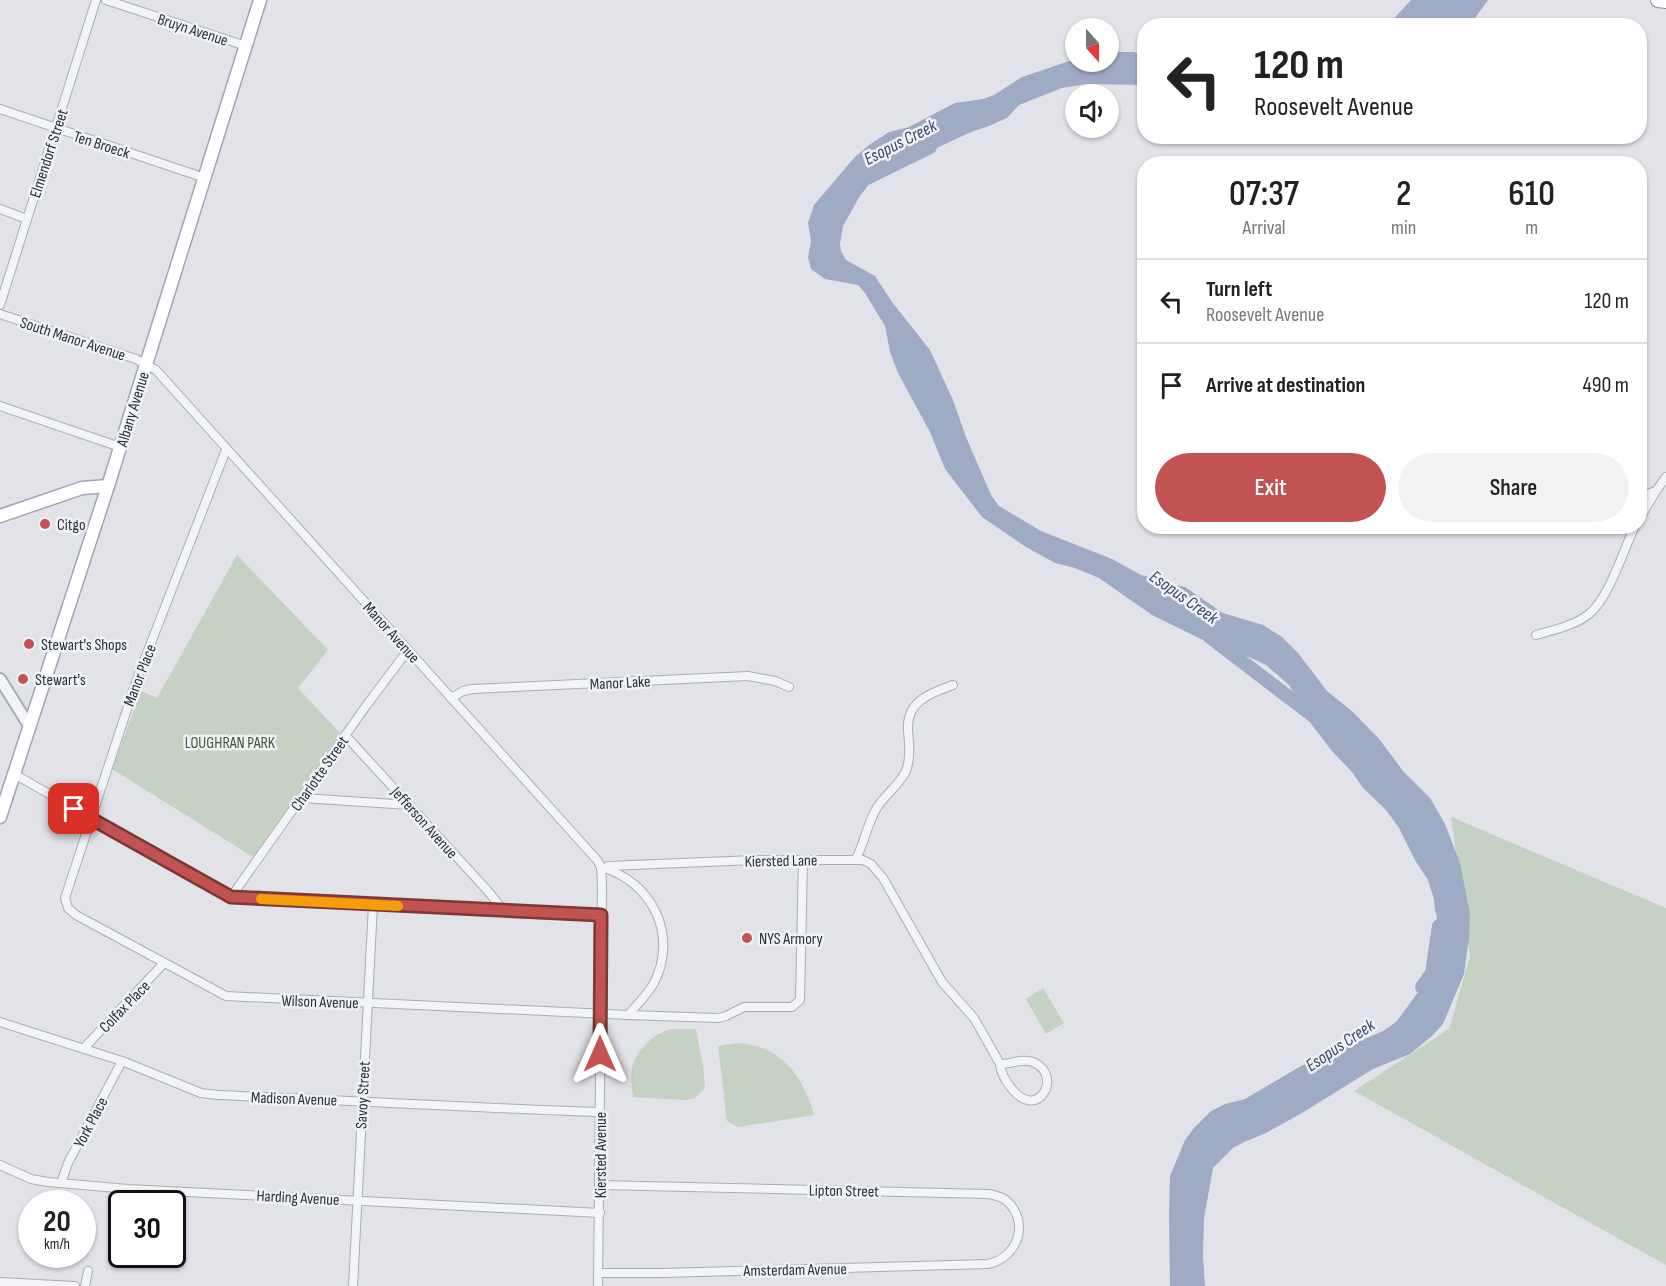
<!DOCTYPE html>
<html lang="en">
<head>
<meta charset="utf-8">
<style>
  :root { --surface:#fff; --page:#f2f2f2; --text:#222; --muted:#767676; --line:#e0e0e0; --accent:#c15452 }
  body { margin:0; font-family:"Sofia Sans Condensed",sans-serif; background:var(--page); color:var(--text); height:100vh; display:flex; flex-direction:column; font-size:22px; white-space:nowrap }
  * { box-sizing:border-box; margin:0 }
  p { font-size:20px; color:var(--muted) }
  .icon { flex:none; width:33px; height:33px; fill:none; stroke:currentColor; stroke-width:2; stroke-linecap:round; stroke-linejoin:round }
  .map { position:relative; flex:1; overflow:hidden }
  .side { position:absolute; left:1137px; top:156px; width:510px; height:378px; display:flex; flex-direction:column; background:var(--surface); border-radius:24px; box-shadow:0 2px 4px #0004 }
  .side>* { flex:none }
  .guide { position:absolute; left:1137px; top:18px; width:510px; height:126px; border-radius:24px; box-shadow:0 2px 4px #0004; background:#fff; color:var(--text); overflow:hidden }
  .needle { width:39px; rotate:159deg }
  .buttons { position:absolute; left:1065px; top:18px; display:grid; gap:12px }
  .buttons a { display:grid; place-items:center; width:54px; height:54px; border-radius:50%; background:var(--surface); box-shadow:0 2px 4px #0004; font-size:30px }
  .speed { position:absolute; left:18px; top:1190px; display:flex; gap:12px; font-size:30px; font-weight:700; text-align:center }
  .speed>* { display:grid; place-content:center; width:78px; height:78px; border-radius:50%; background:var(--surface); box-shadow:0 2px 4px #0004; line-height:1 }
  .speed small { font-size:15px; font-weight:400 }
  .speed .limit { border:3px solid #111; border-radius:9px; background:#fff; color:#111 }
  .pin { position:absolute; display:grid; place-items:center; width:51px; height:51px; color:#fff; margin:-26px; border-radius:12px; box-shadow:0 3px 9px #0006 }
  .me { position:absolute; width:66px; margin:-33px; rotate:0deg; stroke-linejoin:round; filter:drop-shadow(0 0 4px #0008) }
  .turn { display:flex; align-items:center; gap:21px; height:126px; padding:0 18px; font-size:27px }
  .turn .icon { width:78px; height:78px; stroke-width:2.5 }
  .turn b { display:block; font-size:42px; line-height:51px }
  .eta { display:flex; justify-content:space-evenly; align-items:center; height:102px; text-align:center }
  .eta b { font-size:36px; font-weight:600; line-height:42px }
  .button { display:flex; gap:12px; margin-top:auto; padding:12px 18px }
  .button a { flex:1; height:69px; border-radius:36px; background:var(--accent); color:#fff; font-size:24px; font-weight:600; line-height:69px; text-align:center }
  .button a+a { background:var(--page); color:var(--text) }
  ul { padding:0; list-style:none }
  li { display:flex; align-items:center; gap:18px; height:84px; padding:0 18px; border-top:2px solid var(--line) }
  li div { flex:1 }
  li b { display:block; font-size:22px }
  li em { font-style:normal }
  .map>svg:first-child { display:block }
  .green { fill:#c4d1c3 }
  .water { fill:#9fabc5 }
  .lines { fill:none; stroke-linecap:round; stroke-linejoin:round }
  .river { stroke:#9fabc5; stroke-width:14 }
  .minor-casing { stroke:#aaadb5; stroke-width:10 }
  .tertiary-casing { stroke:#aaadb5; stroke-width:14 }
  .primary-casing { stroke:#a1a5b3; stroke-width:15 }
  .trunk-casing { stroke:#8a8e9d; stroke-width:16 }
  .minor { stroke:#f3f4f7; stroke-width:8 }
  .tertiary { stroke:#f3f4f7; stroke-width:10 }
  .primary { stroke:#fff; stroke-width:12 }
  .trunk { stroke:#fff; stroke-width:14 }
  .route-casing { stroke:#7d3735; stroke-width:15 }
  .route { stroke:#c15452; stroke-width:10 }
  .slow { stroke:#f59e0b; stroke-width:10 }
  .poi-dot { fill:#c15452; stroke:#f0f2f6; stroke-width:2 }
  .labels { text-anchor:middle; stroke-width:5; stroke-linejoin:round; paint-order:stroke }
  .street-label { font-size:16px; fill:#2b2f3e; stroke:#f0f2f6 }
  .poi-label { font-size:16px; fill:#2b2f3e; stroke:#f0f2f6; text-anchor:start }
  .park-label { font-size:16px; fill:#3a593a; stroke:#f0f2f6 }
  .water-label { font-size:18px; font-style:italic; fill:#39486e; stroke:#f0f2f6 }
</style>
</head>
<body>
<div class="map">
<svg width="1666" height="1286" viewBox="0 0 1666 1286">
  <rect width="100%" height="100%" fill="#e1e3e8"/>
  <g class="green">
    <path d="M 237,555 L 328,650 L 298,688 L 340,733 L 253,857 L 112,769 L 141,691 L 157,698 Z"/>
    <path d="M 1451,817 L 1666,908 L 1666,1265 L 1354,1091 L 1449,1029 L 1470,956 Z"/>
    <path d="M 1043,988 L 1064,1023 L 1046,1034 L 1026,999 Z"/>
    <path d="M 672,1029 L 696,1029 L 703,1066 L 705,1088 L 695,1098 L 685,1100 L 633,1097 C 632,1087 630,1077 632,1068 C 636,1050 655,1032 672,1029 Z"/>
    <path d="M 737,1043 C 782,1046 802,1075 814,1115 L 738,1127 L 727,1121 L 718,1046 Z"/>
  </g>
  <g class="water">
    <path d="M 1411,0 L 1488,0 L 1470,25 L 1388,25 Z"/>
    <path d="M 1109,52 L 1134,52 L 1144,57 L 1144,85 L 1086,84 L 1062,88 L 1019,105 L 1007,118 L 989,126 L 971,132 L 926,153 L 911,154 L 896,160 L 886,166 L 873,179 L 860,196 L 843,226 L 840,243 L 841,251 L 846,260 L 875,276 L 892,302 L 930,350 L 953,400 L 966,437 L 991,495 L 999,506 L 1041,531 L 1112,559 L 1141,575 L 1163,580 L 1170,584 L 1185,587 L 1223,613 L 1263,625 L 1282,637 L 1298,653 L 1327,691 L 1353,712 L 1380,740 L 1403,771 L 1430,798 L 1445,824 L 1460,863 L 1470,914 L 1469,938 L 1464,974 L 1443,1024 L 1433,1035 L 1410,1054 L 1373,1069 L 1302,1113 L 1264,1134 L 1244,1142 L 1233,1148 L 1213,1168 L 1204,1218 L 1203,1256 L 1205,1286 L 1170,1286 L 1169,1216 L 1170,1176 L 1185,1140 L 1194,1128 L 1211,1111 L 1225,1104 L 1245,1099 L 1301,1066 L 1383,1031 L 1396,1022 L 1433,972 L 1436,954 L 1437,916 L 1435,911 L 1434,899 L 1428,880 L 1415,860 L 1399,828 L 1386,810 L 1363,788 L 1352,772 L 1331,750 L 1312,725 L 1289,685 L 1266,665 L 1230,648 L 1211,644 L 1152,615 L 1099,578 L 1075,568 L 1055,563 L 1026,547 L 982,517 L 945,469 L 930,432 L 898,373 L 890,352 L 885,326 L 865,293 L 858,285 L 825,279 L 811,269 L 808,257 L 811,241 L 808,223 L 814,205 L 854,158 L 869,145 L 889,132 L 909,127 L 947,107 L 955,103 L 983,99 L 994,95 L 1022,77 L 1075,59 L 1076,62 L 1108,62 Z"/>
  </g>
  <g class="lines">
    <g class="river">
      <path d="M 867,178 L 930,147"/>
      <path d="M 1210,637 L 1316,718"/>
      <path d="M 1422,987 L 1432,973 L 1439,926"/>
    </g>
    <g class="minor-casing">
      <g id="minor">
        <path d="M 106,0 L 246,46"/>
        <path d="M 0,109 L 205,178"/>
        <path d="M 0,209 L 27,219"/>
        <path d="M 0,305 L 96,0"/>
        <path d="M 0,314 L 136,359 L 156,370 L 597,860 L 601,867 L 602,886 L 598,1286"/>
        <path d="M 0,406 L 120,447"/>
        <path d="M 226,450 L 137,679 L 65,898 L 68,908 L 76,915 L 226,996 L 628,1015 C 637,1005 647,995 654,983 C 679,934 651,881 601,867"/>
        <path d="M 1640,493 L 1647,494 L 1656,491"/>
        <path d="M 1640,518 L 1656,491 L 1666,477"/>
        <path d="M 1536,635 C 1553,630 1574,626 1589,614 C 1609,598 1623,551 1635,526"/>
        <path d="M 451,698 L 463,691 L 472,689 L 748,676 L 775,681 L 789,687"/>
        <path d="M 345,735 L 487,890 L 504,911"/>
        <path d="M 14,774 L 231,897 L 601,915"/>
        <path d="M 302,798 L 409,805"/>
        <path d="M 856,859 C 864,843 867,826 875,811 C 882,797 899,786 906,771 C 911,757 909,744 908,730 C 906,701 931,693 953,685"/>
        <path d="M 608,866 L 754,860 L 863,860 L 871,864 L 883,878 L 942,982 L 974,1018 L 1000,1064 C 1011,1064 1023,1058 1033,1062 C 1064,1075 1038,1122 1012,1089 C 1006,1082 1001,1073 1000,1064"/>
        <path d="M 231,897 L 366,706 L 408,650"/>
        <path d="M 628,1015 L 718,1018 L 726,1016 L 744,1007 L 792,1007 L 800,1000 L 803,860"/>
        <path d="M 0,1022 L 122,1061 L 201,1093 L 218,1095 C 345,1100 473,1108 600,1112"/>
        <path d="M 84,1048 L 164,963"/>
        <path d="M 0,1165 L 31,1179 L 48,1182 L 128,1189 L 600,1213"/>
        <path d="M 61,1183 L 68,1163 L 122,1061"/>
        <path d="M 599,1273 L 661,1273 L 988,1264 C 1018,1258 1030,1222 1007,1201 C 1002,1197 994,1195 989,1194 L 600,1185"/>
        <path d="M 0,1282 L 75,1286"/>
        <path d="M 85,1286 L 88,1271"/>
        <path d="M 353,1286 L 373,905"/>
      </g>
    </g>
    <g class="tertiary-casing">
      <path id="tertiary" d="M 0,679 L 30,727"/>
    </g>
    <g class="primary-casing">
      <g id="primary">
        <path d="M 0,516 L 82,488 L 108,486"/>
        <path d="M 0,817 L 108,486 L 260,0"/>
      </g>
    </g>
    <g class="trunk-casing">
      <path id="trunk" d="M 1658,0 L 1666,1"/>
    </g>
    <use href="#minor" class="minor"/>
    <use href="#tertiary" class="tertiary"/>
    <use href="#primary" class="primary"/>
    <use href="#trunk" class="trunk"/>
  </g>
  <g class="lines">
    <g class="route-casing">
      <path id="route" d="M 74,809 L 231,897 L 601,915 L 600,1054"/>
    </g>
    <use href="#route" class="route"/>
    <path class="slow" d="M 261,899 L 398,906"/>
  </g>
  <g class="poi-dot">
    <circle cx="45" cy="524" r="6"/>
    <circle cx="29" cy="644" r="6"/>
    <circle cx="23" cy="679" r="6"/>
    <circle cx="747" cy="938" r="6"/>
  </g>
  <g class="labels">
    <g class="street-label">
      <text transform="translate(193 29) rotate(18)" y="6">Bruyn Avenue</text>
      <text transform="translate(102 144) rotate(18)" y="6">Ten Broeck</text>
      <text transform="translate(48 153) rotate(-72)" y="6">Elmendorf Street</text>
      <text transform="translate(73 338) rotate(18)" y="6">South Manor Avenue</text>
      <text transform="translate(132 409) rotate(-73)" y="6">Albany Avenue</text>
      <text transform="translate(392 632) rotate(48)" y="6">Manor Avenue</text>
      <text transform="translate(139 675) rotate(-69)" y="6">Manor Place</text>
      <text transform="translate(620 682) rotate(-3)" y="6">Manor Lake</text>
      <text transform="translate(319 773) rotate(-55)" y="6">Charlotte Street</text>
      <text transform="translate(425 822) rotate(48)" y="6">Jefferson Avenue</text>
      <text transform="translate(781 860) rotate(-1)" y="6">Kiersted Lane</text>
      <text transform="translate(320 1001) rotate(2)" y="6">Wilson Avenue</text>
      <text transform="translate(124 1006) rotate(-46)" y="6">Colfax Place</text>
      <text transform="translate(362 1095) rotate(-87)" y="6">Savoy Street</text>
      <text transform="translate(294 1098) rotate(2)" y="6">Madison Avenue</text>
      <text transform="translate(90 1122) rotate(-62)" y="6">York Place</text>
      <text transform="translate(600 1155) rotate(-90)" y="6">Kiersted Avenue</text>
      <text transform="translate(844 1190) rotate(1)" y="6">Lipton Street</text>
      <text transform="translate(298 1197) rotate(3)" y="6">Harding Avenue</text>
      <text transform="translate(795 1269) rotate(-1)" y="6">Amsterdam Avenue</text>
    </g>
    <g class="poi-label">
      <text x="57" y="530">Citgo</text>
      <text x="41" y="650">Stewart's Shops</text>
      <text x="35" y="685">Stewart's</text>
      <text x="759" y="944">NYS Armory</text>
    </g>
    <g class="park-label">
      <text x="230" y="748">LOUGHRAN PARK</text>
    </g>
    <g class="water-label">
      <text transform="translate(900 142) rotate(-27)" y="6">Esopus Creek</text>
      <text transform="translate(1184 597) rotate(35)" y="6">Esopus Creek</text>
      <text transform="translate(1340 1045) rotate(-34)" y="6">Esopus Creek</text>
    </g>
  </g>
</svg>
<div class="buttons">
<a><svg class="needle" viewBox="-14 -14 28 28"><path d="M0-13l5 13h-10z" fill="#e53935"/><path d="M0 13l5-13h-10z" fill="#767676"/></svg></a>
<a><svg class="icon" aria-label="sound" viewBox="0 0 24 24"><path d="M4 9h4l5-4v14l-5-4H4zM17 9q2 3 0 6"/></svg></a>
</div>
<div class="speed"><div>20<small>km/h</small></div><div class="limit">30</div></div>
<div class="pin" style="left:74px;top:809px;background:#d93025"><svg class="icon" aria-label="arrive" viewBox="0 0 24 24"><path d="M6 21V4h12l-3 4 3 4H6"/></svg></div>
<svg class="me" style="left:600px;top:1054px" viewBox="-20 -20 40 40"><path d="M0-17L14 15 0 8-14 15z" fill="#c15452" stroke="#fff" stroke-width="4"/></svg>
<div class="guide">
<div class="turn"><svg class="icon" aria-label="left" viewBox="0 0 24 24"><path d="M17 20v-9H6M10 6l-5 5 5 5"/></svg><div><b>120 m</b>Roosevelt Avenue</div></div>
</div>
<section class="side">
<div class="eta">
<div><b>07:37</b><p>Arrival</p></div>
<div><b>2</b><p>min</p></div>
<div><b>610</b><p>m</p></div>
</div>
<ul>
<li><svg class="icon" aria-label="left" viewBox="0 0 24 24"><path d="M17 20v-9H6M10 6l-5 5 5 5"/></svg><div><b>Turn left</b><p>Roosevelt Avenue</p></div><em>120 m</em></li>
<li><svg class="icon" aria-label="arrive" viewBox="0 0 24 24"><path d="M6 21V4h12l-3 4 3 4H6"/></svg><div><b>Arrive at destination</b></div><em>490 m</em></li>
</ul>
<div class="button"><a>Exit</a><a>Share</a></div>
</section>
</div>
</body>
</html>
